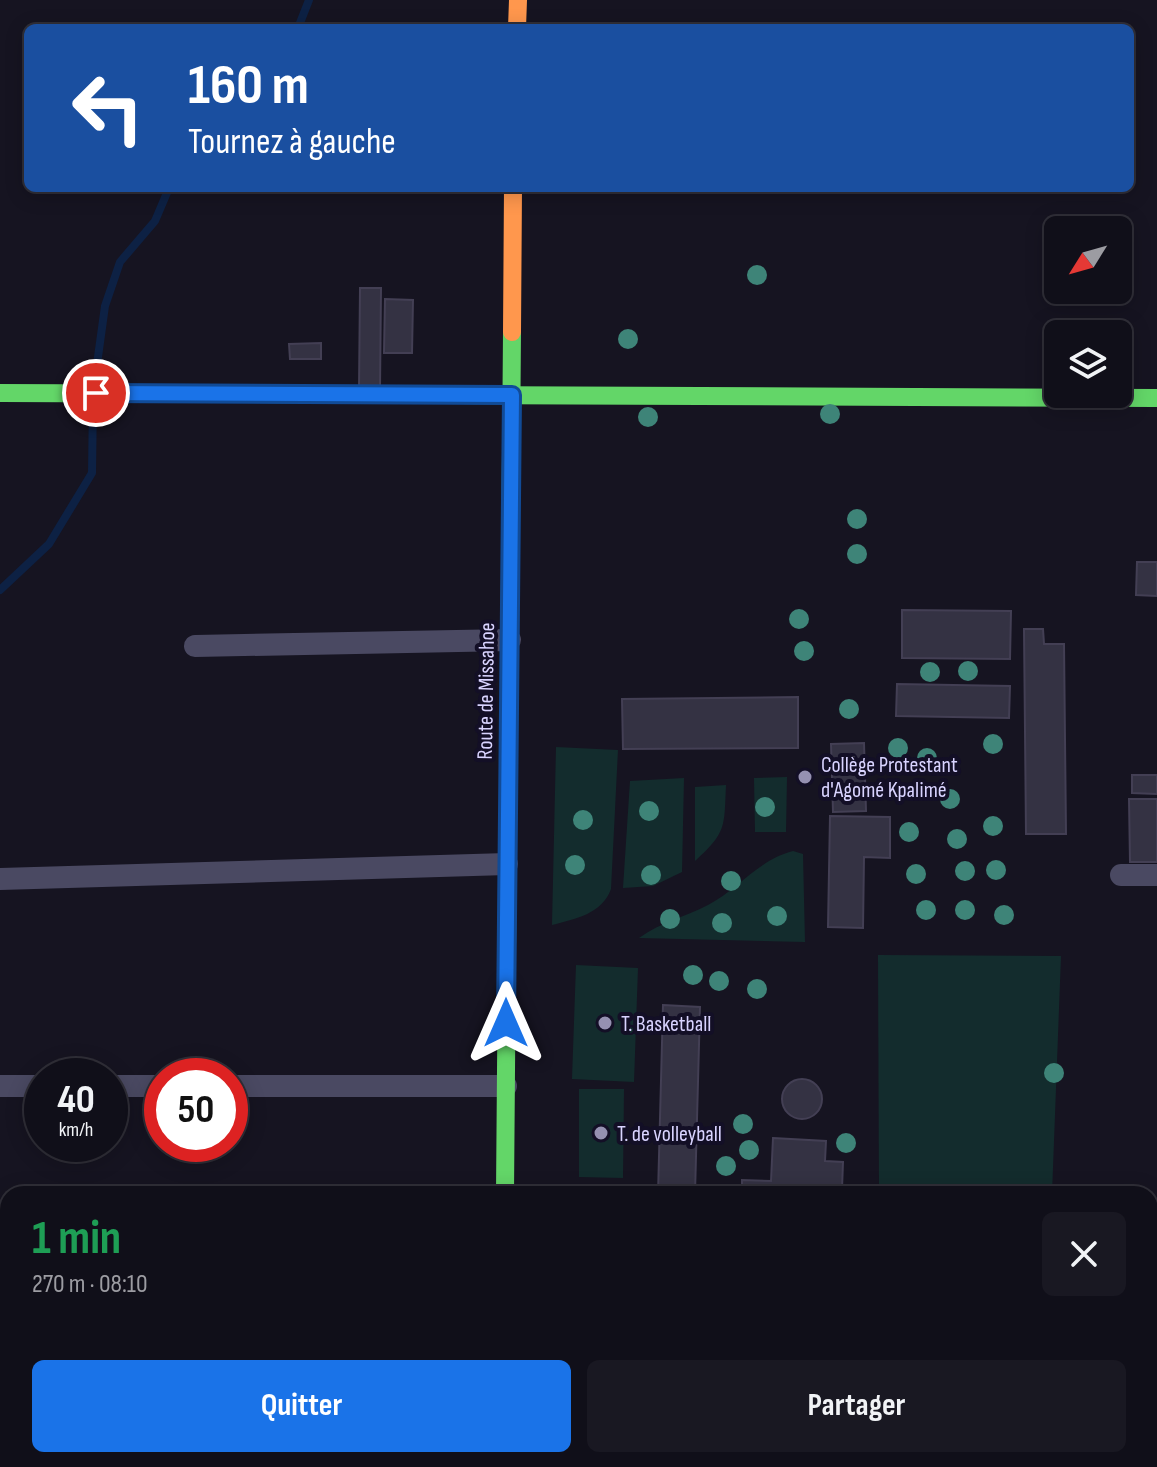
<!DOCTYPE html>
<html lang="fr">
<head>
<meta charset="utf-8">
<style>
  :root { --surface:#100f19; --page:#191822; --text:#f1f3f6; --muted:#9c9ca2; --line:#302f38; --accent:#1a73e8 }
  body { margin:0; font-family:"Sofia Sans Condensed",sans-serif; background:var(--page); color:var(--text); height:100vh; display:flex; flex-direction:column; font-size:30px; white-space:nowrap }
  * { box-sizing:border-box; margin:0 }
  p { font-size:26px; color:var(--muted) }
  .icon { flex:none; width:44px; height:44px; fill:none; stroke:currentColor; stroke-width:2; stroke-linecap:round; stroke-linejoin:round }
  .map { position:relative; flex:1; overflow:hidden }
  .panel { position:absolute; left:0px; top:1186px; width:1158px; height:282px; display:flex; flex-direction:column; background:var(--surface); border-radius:24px 24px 0 0; box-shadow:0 4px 20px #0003,0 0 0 2px var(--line) }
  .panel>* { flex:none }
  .hud { position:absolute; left:24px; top:24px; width:1110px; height:168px; border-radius:12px; box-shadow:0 4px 20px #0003,0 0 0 2px var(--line); background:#1a4fa0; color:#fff; overflow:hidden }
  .needle { width:52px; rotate:233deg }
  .tools { position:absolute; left:1044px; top:216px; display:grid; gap:16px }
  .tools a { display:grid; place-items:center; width:88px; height:88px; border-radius:12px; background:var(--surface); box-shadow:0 4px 20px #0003,0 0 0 2px var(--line); font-size:40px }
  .speed { position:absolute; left:24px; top:1058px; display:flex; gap:16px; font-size:40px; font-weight:700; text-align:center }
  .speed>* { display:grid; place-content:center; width:104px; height:104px; border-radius:50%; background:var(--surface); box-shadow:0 4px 20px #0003,0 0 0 2px var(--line); line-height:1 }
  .speed small { font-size:20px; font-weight:400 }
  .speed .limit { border:12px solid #d22; background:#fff; color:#111 }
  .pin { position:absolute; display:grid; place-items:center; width:68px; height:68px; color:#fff; margin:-34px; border:4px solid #fff; border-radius:50%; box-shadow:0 2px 8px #0007 }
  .me { position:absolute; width:88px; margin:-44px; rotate:0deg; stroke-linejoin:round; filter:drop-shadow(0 0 6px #0008) }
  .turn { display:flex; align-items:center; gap:28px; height:168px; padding:0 32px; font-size:36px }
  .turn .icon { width:104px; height:104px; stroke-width:2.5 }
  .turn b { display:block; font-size:56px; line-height:68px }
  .round { display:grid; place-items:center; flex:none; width:84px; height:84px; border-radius:12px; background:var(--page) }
  .overview { display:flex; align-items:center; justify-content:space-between; height:136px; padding:0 32px }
  h1 { font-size:48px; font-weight:700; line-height:60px; color:#1e9e55 }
  .cta { display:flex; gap:16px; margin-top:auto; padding:16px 32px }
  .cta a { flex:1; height:92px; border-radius:12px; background:var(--accent); color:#fff; font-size:32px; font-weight:700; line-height:92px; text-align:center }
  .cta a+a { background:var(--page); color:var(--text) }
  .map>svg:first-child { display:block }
  .green { fill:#132c2d }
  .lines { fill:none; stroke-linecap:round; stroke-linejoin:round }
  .stream { stroke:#0d2144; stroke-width:8 }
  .building { fill:#343243; stroke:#433f54; stroke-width:2 }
  .street { stroke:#4a4962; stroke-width:22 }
  .fast { stroke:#63d668; stroke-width:18 }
  .slow { stroke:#ff974d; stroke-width:18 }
  .tree { fill:#3e8478 }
  .route-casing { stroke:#114b97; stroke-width:20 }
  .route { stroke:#1a73e8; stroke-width:14 }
  .poi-dot { fill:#9591b1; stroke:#130f26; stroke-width:3 }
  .labels { text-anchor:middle; stroke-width:8; stroke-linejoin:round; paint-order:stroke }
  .street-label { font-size:22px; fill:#d9d4ff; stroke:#130f26 }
  .poi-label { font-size:22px; fill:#d9d4ff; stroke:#130f26; text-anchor:start }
</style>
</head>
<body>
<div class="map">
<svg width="1157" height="1467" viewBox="0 0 1157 1467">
  <rect width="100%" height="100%" fill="#161421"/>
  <g class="green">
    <path d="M 556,747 L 618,750 L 611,889 C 602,914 575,919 552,925 Z"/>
    <path d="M 787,777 L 786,832 L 755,832 L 754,778 Z"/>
    <path d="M 684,778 L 682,872 L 653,886 L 623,888 L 630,781 Z"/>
    <path d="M 726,785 C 724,827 727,832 695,861 L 695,787 Z"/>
    <path d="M 793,851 L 803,854 L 805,942 L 639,938 C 661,922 685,917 708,905 C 739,889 758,860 793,851 Z"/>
    <path d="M 878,955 L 1061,956 L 1052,1194 L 879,1194 Z"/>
    <path d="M 576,965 L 638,968 L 634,1082 L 572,1079 Z"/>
    <path d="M 579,1089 L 624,1089 L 623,1178 L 579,1177 Z"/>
  </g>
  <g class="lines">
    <g class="stream">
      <path d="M 298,28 L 309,0"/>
      <path d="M 94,386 L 105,306 L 120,262 L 155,221 L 169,188"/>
      <path d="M 0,590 L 49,544 L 92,473 L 93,400"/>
    </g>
  </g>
  <g class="building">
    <path d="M 360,288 L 381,288 L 380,390 L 359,390 Z"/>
    <path d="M 385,299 L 413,300 L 412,353 L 384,353 Z"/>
    <path d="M 321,343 L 321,359 L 290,359 L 289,344 Z"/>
    <path d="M 1137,562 L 1157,562 L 1157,596 L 1136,595 Z"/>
    <path d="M 902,610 L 1011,611 L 1010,659 L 902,658 Z"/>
    <path d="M 1024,629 L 1043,629 L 1044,644 L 1064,644 L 1066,834 L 1026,834 Z"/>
    <path d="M 897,684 L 1010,686 L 1009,718 L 896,716 Z"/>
    <path d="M 798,697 L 798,748 L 623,749 L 622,699 Z"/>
    <path d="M 864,743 L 866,811 L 833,812 L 831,744 Z"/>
    <path d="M 1132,775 L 1157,775 L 1157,794 L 1132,793 Z"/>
    <path d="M 1129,799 L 1157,799 L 1157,862 L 1130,862 Z"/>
    <path d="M 830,816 L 890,817 L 890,858 L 864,857 L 863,928 L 828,927 Z"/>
    <path d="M 663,1005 L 700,1007 L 695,1194 L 658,1194 Z"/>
    <circle cx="802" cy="1099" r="20"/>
    <path d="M 773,1138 L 826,1141 L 825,1161 L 843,1162 L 842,1189 L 813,1188 L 812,1194 L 742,1194 L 742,1180 L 771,1181 Z"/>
    <rect x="139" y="1460" width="36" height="7"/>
  </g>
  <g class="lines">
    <g class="street">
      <path d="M 195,646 L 510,640"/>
      <path d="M 1121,875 L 1157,875"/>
      <path d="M 0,879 L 507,864"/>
      <path d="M 0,1086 L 42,1086"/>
      <path d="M 110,1086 L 162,1086"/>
      <path d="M 230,1086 L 506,1086"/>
      <path d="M 1150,1298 L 1157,1298"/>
      <path d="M 0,1309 L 8,1309"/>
      <path d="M 1058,1467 L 1058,1460"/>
    </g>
    <g class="fast">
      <path d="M 0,393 L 1157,398"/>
      <path d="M 505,1194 L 512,332"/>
    </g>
    <g class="slow">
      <path d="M 517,28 L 518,0"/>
      <path d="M 512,332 L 513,188"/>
      <path d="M 503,1460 L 503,1467"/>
    </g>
  </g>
  <g class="tree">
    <circle cx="757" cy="275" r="10"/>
    <circle cx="628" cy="339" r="10"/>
    <circle cx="830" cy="414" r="10"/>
    <circle cx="648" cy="417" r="10"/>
    <circle cx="857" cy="519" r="10"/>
    <circle cx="857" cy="554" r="10"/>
    <circle cx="799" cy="619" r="10"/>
    <circle cx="804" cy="651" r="10"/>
    <circle cx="968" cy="671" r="10"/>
    <circle cx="930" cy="672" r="10"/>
    <circle cx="849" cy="709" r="10"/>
    <circle cx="993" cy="744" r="10"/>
    <circle cx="898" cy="748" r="10"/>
    <circle cx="927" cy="758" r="10"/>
    <circle cx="950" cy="799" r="10"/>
    <circle cx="765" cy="807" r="10"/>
    <circle cx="649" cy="811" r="10"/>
    <circle cx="583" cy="820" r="10"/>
    <circle cx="993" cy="826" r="10"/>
    <circle cx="909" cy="832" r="10"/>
    <circle cx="957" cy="839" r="10"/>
    <circle cx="575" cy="865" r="10"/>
    <circle cx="996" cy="870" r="10"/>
    <circle cx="965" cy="871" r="10"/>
    <circle cx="916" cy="874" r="10"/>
    <circle cx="651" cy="875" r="10"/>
    <circle cx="731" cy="881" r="10"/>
    <circle cx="926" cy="910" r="10"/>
    <circle cx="965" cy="910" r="10"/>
    <circle cx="1004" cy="915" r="10"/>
    <circle cx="777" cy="916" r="10"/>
    <circle cx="670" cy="919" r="10"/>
    <circle cx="722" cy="923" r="10"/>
    <circle cx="693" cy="975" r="10"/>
    <circle cx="719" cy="981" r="10"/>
    <circle cx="757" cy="989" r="10"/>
    <circle cx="1054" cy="1073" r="10"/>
    <circle cx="743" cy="1124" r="10"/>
    <circle cx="846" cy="1143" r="10"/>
    <circle cx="749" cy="1150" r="10"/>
    <circle cx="726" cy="1166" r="10"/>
  </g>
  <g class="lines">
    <g class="route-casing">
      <path id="route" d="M 96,393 L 512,395 L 506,1023"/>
    </g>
    <use href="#route" class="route"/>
  </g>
  <g class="poi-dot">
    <circle cx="805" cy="777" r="8"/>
    <circle cx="605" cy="1023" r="8"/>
    <circle cx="601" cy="1133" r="8"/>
  </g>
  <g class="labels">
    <g class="street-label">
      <text transform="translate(485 691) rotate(-89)" y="8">Route de Missahoe</text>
    </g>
    <g class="poi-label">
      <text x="821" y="772">Collège Protestant<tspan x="821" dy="25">d'Agomé Kpalimé</tspan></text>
      <text x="621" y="1031">T. Basketball</text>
      <text x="617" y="1141">T. de volleyball</text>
    </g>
  </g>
</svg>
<div class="tools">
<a><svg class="needle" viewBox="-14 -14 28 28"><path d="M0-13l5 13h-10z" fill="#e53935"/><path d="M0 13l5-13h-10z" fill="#9c9ca2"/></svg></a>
<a><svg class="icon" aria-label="layers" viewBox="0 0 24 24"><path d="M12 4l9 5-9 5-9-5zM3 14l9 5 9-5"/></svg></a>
</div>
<div class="speed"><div>40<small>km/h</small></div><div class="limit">50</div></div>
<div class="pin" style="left:96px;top:393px;background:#d93025"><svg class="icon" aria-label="arrive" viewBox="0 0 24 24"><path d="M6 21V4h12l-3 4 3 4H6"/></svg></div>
<svg class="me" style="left:506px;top:1023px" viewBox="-20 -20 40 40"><path d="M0-17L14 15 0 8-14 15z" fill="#1a73e8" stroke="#fff" stroke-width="4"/></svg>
<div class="hud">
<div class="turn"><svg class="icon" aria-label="left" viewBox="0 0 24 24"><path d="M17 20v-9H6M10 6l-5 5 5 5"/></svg><div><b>160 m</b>Tournez à gauche</div></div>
</div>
<section class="panel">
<div class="overview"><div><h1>1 min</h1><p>270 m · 08:10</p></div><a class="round"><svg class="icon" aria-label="close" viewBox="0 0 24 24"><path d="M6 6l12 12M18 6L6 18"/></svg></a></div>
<div class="cta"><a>Quitter</a><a>Partager</a></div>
</section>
</div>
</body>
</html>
